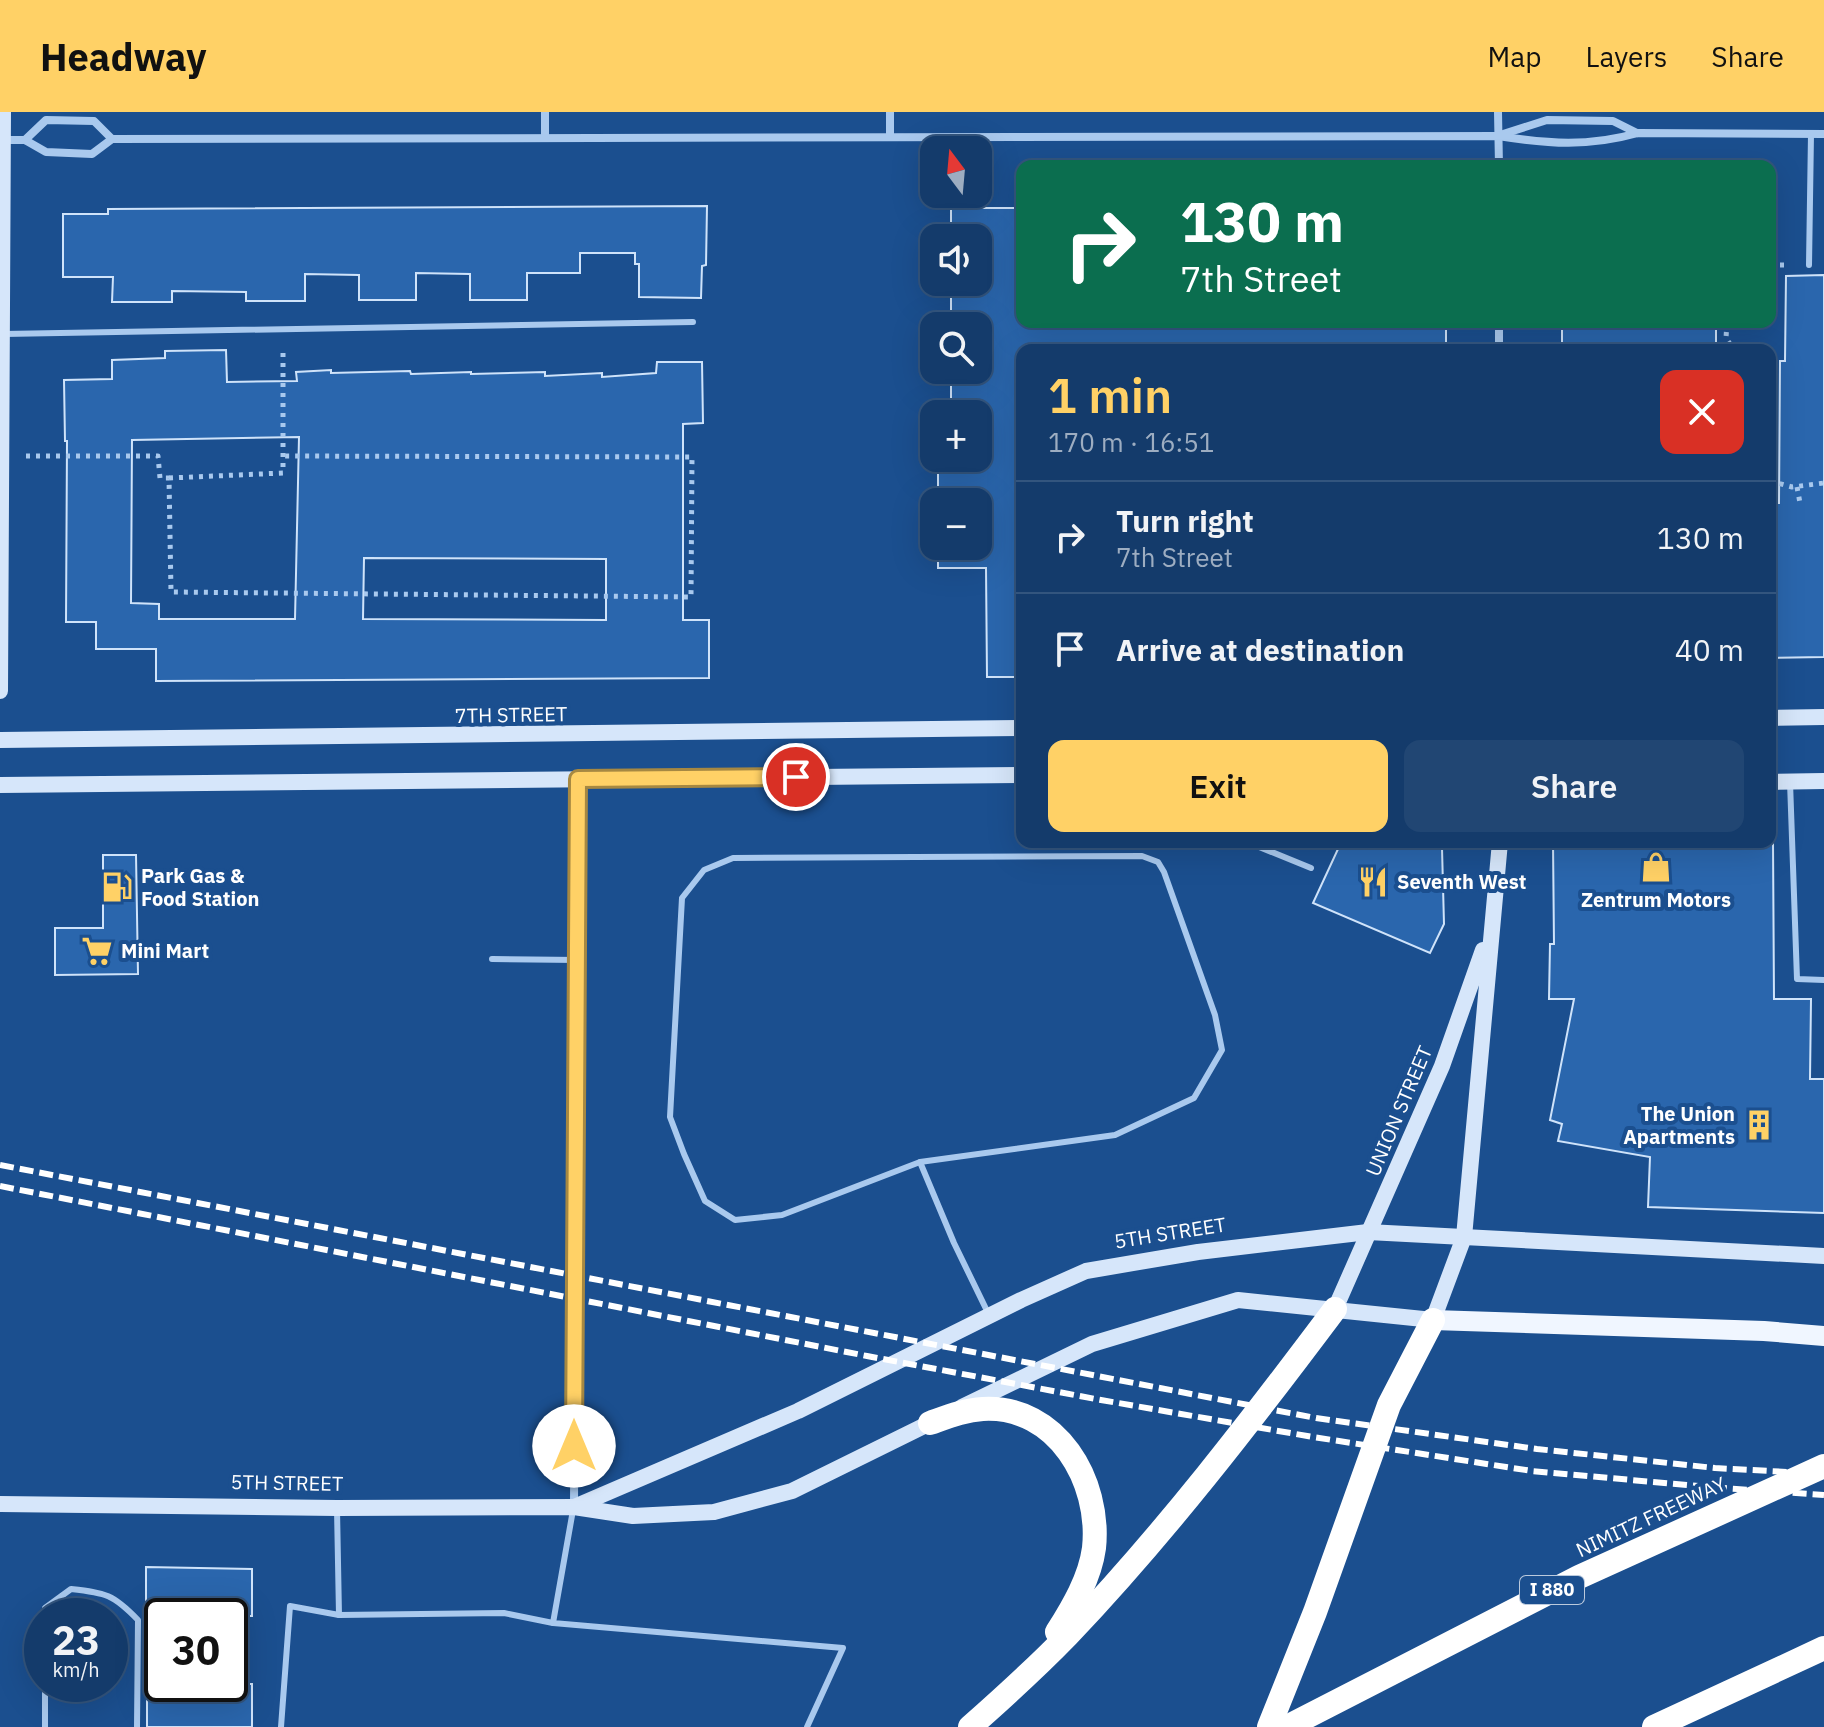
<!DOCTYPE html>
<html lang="en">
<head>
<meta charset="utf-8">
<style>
  :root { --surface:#143b6b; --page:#214673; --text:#f1f3f6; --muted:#9dadc1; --line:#33557e; --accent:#ffd166 }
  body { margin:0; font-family:"IBM Plex Sans",sans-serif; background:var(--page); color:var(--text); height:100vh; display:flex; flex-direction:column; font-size:30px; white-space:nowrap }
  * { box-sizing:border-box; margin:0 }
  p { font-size:26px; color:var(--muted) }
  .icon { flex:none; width:44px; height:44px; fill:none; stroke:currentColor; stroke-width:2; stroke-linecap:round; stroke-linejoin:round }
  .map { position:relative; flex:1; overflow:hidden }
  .side { position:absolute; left:1016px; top:232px; width:760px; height:504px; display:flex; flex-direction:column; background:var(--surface); border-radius:16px; box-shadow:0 8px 32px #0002,0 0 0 2px var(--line) }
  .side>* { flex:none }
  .top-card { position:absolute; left:1016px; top:48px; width:760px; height:168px; border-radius:16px; box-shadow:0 8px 32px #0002,0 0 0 2px var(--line); background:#0b6e4f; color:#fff; overflow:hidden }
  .needle { width:52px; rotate:344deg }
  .buttons { position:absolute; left:920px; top:24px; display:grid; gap:16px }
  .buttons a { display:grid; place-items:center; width:72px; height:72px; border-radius:16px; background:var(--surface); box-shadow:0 8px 32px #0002,0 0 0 2px var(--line); font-size:40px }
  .speed { position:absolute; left:24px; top:1486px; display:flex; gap:16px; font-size:40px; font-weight:700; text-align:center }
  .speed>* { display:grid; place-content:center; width:104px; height:104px; border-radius:50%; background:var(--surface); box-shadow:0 8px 32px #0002,0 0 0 2px var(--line); line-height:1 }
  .speed small { font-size:20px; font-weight:400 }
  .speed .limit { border:4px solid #111; border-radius:12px; background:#fff; color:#111 }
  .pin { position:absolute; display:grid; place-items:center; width:68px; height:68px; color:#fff; margin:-34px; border:4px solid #fff; border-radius:50%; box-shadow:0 2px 8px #0007 }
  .me { position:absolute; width:88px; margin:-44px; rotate:0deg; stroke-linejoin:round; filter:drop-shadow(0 0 6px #0008) }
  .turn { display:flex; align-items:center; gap:28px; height:168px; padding:0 32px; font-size:36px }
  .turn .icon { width:104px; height:104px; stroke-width:2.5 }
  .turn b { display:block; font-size:56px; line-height:68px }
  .round { display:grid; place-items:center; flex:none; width:84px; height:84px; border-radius:16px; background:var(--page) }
  .summary { display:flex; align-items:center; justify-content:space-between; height:136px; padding:0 32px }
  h1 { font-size:48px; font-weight:600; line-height:60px; color:var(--accent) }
  .action { display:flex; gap:16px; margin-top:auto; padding:16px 32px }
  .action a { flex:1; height:92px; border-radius:16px; background:var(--accent); color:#111; font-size:32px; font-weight:600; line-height:92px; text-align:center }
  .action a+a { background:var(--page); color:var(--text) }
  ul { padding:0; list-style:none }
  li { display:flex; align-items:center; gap:24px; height:112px; padding:0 32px; border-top:2px solid var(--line) }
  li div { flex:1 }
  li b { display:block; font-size:30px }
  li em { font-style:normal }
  header { display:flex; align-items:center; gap:48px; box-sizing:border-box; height:112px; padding:0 40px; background:var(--accent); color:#111 }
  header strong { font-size:38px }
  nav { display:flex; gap:44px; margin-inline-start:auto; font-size:28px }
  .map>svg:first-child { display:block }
  .building { fill:#2a66ad; stroke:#cfe3fa; stroke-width:2; fill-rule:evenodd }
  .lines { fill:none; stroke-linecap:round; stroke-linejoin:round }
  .path { stroke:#a9c9ee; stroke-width:5; stroke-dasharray:4 6; stroke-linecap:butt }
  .lane { stroke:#a9c9ee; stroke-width:6 }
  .street { stroke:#a9c9ee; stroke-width:8 }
  .secondary { stroke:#d6e6fa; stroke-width:16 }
  .primary { stroke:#f0f6ff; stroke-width:20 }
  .highway { stroke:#fff; stroke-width:24 }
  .rail { stroke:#fff; stroke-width:6; stroke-dasharray:14 6; stroke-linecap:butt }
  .highway-bridge { stroke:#fff; stroke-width:24 }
  .route-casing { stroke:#a68842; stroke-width:20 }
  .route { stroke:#ffd166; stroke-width:14 }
  .labels { text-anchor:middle; stroke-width:8; stroke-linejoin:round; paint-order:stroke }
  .shield { fill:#1b4f8f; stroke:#bbcadd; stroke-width:2 }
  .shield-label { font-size:18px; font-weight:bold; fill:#fff }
  .street-label { font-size:20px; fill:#fff; stroke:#1b4f8f }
  .poi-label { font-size:20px; font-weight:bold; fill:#fff; stroke:#1b4f8f; text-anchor:start }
</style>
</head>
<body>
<header>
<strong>Headway</strong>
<nav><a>Map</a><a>Layers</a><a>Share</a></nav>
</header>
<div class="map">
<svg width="1824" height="1615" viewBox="0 0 1824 1615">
  <rect width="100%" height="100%" fill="#1b4f8f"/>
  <g class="building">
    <path d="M 707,94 L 706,153 L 702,154 L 701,186 L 639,185 L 639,152 L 635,152 L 635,141 L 580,141 L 580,161 L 527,161 L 527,188 L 470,188 L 470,162 L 416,161 L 416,188 L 359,188 L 359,163 L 305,162 L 305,189 L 246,189 L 246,180 L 172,179 L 172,190 L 112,190 L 113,165 L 63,165 L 63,102 L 108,102 L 108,97 Z"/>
    <path d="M 951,96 L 1022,96 L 1022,210 L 1446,210 L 1446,238 L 1022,238 L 1022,565 L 987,565 L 986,456 L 938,456 L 938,434 L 978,434 L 978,390 L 938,390 L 938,360 L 978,360 L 978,302 L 951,302 L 951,258 L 978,258 L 978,214 L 951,214 L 951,170 L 978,170 L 978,126 L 951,126 Z"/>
    <path d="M 1824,163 L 1824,545 L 1770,546 L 1771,391 L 1779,391 L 1780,249 L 1785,249 L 1786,164 Z"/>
    <rect x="1562" y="210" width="154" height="28"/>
    <path d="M 226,238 L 227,270 L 297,269 L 296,260 L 331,258 L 331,261 L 410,259 L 411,262 L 471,260 L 471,262 L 545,260 L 545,264 L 602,261 L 602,265 L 656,261 L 657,250 L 702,250 L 703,311 L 683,312 L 683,508 L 709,508 L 709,566 L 156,569 L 156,537 L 96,537 L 96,510 L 66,510 L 67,329 L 65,329 L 64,268 L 112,267 L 112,248 L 165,246 L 165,239 ZM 299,325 L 295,507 L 159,507 L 159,492 L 131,491 L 132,328 ZM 364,446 L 606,447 L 606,508 L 363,507 Z"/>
    <path d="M 1553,730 L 1773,730 L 1774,887 L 1811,887 L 1810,967 L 1824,967 L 1824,1101 L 1648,1095 L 1650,1045 L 1558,1029 L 1562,1012 L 1550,1008 L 1574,887 L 1549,887 L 1550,832 L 1554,832 Z"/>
    <path d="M 1442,736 L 1444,812 L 1430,841 L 1313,791 L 1338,737 Z"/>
    <path d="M 103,743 L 136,743 L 138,862 L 55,863 L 55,816 L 103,816 Z"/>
    <path d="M 146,1455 L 252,1457 L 252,1504 L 146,1504 Z"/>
    <rect x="147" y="1572" width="105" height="43"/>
  </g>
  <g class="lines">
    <g class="path">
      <path d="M 1770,153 L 1789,153"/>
      <path d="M 1727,210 L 1726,226 L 1734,238"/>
      <path d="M 26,344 L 158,344 L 160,366 L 169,366 L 171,480 L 691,485 L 692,345 L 282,344"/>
      <path d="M 169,366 L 283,361 L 283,236"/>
      <path d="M 1770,369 L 1792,375 L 1824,371"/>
      <path d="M 1797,375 L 1800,391"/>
    </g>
    <g class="lane">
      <path d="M 1809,153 L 1811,22"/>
      <path d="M 4,222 L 693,210"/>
      <path d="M 1790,670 L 1797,867 L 1824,868"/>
      <path d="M 1247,730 L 1311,756"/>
      <path d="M 1142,744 L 1158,750 L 1164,760 L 1215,903 L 1222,938 L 1194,986 L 1115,1023 L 920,1050 L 782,1103 L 735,1108 L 705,1089 L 684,1042 L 670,1005 L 682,786 L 704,758 L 733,746 Z"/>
      <path d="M 492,847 L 578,848"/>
      <path d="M 920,1050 L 954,1131 L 989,1203"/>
      <path d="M 573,1398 L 553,1511 L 843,1536 L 807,1615"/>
      <path d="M 339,1503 L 504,1501 L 553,1511"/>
      <path d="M 45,1504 L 45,1496 L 71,1477 C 106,1481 113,1482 138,1508 L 137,1615"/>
      <path d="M 45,1615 L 45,1572"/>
      <path d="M 281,1615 L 290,1494 L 339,1503 L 337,1397"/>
    </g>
    <g class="street">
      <path d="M 545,0 L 545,26"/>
      <path d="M 890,0 L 890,25"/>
      <path d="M 1498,0 L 1499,54"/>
      <path d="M 1500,23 L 1547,8 L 1613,9 L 1637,21"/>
      <path d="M 1,28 L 25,28 L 46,40 L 92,42 L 112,27 L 1498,24 C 1549,32 1588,35 1638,21 L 1824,22"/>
      <path d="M 25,28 L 46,8 L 94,9 L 112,27"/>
      <path d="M 1499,210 L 1499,238"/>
      <path d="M 574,1394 L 578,668"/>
    </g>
    <g class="secondary">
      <path d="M 0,579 L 3,0"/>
      <path d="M 1770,606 L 1824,605"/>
      <path d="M 0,628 L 1022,616"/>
      <path d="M 1770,670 L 1824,669"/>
      <path d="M 0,673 L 1022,663"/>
      <path d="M 1335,1197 L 1442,954 L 1483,838"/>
      <path d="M 962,1295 L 1092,1232 L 1238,1188 L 1433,1208 L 1464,1125 L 1500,730"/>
      <path d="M 0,1392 L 337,1396 L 574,1395 L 633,1404 L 714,1400 L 792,1379 L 938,1307"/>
      <path d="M 574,1395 L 798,1299 L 1021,1188 L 1086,1159 L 1198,1140 L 1368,1120 L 1824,1144"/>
    </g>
    <path class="primary" d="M 1433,1208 L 1764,1219 L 1824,1224"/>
    <g class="highway">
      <path d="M 930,1311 C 947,1305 964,1298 983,1297 C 1057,1293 1101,1369 1094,1436 C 1090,1466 1073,1495 1057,1520"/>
      <path d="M 970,1615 C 1004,1585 1037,1555 1068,1523 C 1165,1421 1251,1309 1335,1197"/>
      <path d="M 1269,1615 L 1315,1500 L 1389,1293 L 1433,1208"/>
      <path d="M 1654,1615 L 1824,1536"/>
    </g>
    <g class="rail">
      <path d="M 0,1053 L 1316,1306 L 1537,1337 L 1715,1356 L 1824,1362"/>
      <path d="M 0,1074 L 867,1244 L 1101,1288 L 1313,1325 L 1532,1359 L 1709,1375 L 1824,1383"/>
    </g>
    <path class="highway-bridge" d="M 1287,1615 L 1579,1465 L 1824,1354"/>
  </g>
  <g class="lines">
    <g class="route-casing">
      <path id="route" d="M 574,1334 L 578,667 L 796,665"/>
    </g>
    <use href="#route" class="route"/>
  </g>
  <defs>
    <g id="shop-bare" transform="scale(2.4)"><path d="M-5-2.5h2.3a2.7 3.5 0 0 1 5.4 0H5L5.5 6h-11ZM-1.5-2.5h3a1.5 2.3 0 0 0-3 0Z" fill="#ffd166" stroke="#1b4f8f" stroke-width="2.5" paint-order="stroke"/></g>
    <g id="restaurant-bare" transform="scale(2.4)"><path d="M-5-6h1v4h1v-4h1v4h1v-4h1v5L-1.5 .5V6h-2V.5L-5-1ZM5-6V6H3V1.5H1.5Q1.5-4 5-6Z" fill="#ffd166" stroke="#1b4f8f" stroke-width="2.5" paint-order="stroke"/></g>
    <g id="fuel-bare" transform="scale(2.4)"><path d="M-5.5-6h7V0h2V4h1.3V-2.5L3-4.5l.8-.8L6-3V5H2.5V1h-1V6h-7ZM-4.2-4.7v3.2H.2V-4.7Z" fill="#ffd166" stroke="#1b4f8f" stroke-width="2.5" paint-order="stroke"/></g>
    <g id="supermarket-bare" transform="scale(2.4)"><path d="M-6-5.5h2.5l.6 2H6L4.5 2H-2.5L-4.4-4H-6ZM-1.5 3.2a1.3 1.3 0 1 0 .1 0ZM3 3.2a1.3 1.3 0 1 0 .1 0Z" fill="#ffd166" stroke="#1b4f8f" stroke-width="2.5" paint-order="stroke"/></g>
    <g id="building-bare" transform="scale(2.4)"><path d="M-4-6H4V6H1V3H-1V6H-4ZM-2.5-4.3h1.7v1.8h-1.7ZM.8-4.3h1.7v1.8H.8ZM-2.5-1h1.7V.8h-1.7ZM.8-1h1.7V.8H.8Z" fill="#ffd166" stroke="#1b4f8f" stroke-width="2.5" paint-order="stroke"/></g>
  </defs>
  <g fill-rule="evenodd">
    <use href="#shop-bare" x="1656" y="755"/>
    <use href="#restaurant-bare" x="1373" y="770"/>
    <use href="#fuel-bare" x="117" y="775"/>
    <use href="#supermarket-bare" x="97" y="839"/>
    <use href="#building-bare" x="1759" y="1013"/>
  </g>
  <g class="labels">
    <rect class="shield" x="1520" y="1464" width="64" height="28" rx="6"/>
    <g class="shield-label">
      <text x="1552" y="1484">I 880</text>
    </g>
    <g class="street-label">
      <text transform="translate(511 603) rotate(-1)" y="7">7TH STREET</text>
      <text transform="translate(1399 999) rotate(-67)" y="7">UNION STREET</text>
      <text transform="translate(1170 1121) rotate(-9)" y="7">5TH STREET</text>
      <text transform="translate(287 1371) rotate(1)" y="7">5TH STREET</text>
      <text transform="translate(1651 1405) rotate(-25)" y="7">NIMITZ FREEWAY</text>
    </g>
    <g class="poi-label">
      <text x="141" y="771">Park Gas &amp;<tspan x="141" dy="23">Food Station</tspan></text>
      <text x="1397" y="777">Seventh West</text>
      <text x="1656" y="795" text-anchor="middle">Zentrum Motors</text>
      <text x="121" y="846">Mini Mart</text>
      <text x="1735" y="1009" text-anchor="end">The Union<tspan x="1735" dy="23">Apartments</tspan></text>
    </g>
  </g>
</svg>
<div class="buttons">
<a><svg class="needle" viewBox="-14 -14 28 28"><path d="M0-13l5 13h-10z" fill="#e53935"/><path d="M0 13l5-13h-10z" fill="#9dadc1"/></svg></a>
<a><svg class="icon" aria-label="sound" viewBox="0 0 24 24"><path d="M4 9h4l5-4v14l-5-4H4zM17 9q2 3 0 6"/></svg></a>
<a><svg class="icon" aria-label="search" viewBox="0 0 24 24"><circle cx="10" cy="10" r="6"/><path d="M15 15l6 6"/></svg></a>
<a>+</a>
<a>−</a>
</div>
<div class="speed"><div>23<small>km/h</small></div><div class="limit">30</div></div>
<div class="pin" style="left:796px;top:665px;background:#d93025"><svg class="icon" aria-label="arrive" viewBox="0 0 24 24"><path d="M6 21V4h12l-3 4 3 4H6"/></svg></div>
<svg class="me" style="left:574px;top:1334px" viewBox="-20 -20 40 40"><circle r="19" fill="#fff"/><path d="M0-13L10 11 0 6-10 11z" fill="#ffd166"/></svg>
<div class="top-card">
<div class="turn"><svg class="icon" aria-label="right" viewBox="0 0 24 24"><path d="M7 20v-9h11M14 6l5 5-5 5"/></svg><div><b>130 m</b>7th Street</div></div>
</div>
<section class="side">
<div class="summary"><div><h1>1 min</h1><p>170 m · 16:51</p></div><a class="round" style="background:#d93025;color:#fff"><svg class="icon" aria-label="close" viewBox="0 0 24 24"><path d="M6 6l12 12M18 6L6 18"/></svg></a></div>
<ul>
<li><svg class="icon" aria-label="right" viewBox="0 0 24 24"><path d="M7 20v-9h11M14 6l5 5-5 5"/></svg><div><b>Turn right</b><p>7th Street</p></div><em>130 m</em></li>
<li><svg class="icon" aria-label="arrive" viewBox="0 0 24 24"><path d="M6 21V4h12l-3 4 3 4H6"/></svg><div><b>Arrive at destination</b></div><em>40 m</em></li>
</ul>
<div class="action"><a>Exit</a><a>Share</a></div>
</section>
</div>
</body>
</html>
